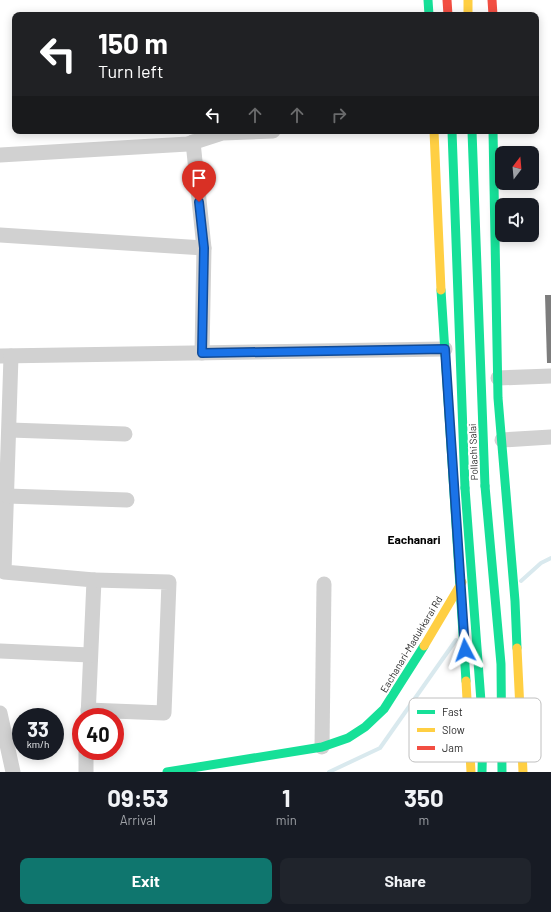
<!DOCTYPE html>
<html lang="en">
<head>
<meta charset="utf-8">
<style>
  :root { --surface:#171b24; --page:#20242c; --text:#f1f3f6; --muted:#9ea1a6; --accent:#0f766e }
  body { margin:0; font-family:Barlow,sans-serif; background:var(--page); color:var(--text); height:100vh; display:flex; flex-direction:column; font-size:15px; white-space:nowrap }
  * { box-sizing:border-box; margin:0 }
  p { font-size:13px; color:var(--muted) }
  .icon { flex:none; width:22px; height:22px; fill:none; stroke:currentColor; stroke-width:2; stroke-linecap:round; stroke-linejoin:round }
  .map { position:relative; height:772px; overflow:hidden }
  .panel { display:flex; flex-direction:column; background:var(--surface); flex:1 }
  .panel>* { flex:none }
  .top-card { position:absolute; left:12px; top:12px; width:527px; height:122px; border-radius:8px; box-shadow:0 2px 10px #0003; background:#202124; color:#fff; overflow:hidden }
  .needle { width:26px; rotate:16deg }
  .controls { position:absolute; left:495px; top:146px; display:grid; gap:8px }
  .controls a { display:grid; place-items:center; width:44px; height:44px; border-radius:8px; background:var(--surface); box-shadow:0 2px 10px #0003; font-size:20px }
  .speed { position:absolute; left:12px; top:708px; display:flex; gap:8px; font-size:20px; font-weight:700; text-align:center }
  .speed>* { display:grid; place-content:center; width:52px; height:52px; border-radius:50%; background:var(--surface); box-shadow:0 2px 10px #0003; line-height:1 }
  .speed small { font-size:10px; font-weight:400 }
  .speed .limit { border:6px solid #d22; background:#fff; color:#111 }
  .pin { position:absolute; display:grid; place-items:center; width:34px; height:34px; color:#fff; margin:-41px -17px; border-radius:50% 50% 50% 0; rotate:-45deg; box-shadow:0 0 4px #0007 }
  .pin .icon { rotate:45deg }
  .me { position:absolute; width:44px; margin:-22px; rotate:356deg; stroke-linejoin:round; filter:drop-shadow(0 0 3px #0008) }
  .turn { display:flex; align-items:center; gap:14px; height:84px; padding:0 20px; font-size:18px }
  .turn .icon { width:52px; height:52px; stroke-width:2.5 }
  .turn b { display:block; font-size:28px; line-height:34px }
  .lanes { display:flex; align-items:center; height:38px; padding:0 20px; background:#0003; justify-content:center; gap:20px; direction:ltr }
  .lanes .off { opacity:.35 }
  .eta { display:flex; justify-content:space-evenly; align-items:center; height:68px; text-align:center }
  .eta b { font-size:24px; font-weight:700; line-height:28px }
  .button { display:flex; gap:8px; margin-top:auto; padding:8px 20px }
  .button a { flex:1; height:46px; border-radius:8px; background:var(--accent); color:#fff; font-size:16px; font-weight:700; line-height:46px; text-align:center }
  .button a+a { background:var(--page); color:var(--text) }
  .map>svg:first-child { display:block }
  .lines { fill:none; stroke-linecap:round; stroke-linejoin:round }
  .stream { stroke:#d9e9ee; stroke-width:4 }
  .building { fill:#7d7d7d }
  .street { stroke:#d1d1d1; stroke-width:15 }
  .fast { stroke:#16e098; stroke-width:9 }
  .slow { stroke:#ffcf43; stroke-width:9 }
  .jam { stroke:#f24e42; stroke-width:9 }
  .fast-bridge { stroke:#16e098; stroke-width:9 }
  .route-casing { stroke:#114b97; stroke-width:10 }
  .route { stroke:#1a73e8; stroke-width:7 }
  .labels { text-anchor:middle; stroke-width:4; stroke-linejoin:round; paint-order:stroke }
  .street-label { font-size:10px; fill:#2c2c2c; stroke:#fff }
  .quarter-label { font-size:12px; font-weight:bold; fill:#000; stroke:#fff }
  .key { fill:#fff; stroke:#c0c0c0; stroke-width:1 }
  .key-label { font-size:11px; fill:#2c2c2c }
</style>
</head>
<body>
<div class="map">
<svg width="551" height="772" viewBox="0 0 551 772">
  <rect width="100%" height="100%" fill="#fff"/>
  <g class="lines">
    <g class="stream">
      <path d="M 521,581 L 541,563 L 551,558"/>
      <path d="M 329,772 L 380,748 L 456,640"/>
    </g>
  </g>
  <path class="building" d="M 545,295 L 551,295 L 551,363 L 547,363 Z"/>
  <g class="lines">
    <g class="street">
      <path d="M 193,142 L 204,248 L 202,353"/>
      <path d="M 0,155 L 188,144 L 222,133 L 273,131"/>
      <path d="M 0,235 L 204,248"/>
      <path d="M 0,356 L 445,349"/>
      <path d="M 11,356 L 4,572 L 94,580 L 88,717"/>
      <path d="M 498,378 L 551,376"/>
      <path d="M 10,430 L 125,434"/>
      <path d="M 502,440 L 551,437"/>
      <path d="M 7,496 L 127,500"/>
      <path d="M 0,651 L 90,655"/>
      <path d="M 88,710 L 164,713 L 169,582 L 94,580"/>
      <path d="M 0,713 L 13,772"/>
      <path d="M 322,747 L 324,584"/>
      <path d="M 86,772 L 86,751"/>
    </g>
    <g class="fast">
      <path d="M 428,0 L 429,15"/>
      <path d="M 452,131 L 465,488"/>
      <path d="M 472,131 L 485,486"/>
      <path d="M 493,131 L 498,398 L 515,601 L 517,648"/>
      <path d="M 441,290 L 466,681"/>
      <path d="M 167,772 L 322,747 L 348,738 L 365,727 L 384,709 L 424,646"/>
    </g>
    <g class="slow">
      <path d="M 468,0 L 468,15"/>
      <path d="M 434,131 L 441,290"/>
      <path d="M 424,646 L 462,582"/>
      <path d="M 517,648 L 523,772"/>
      <path d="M 466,681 L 471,772"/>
    </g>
    <g class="jam">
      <path d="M 447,0 L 448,15"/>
      <path d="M 492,0 L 493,15"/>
    </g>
    <g class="fast-bridge">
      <path d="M 485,486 L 501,664 L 502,772"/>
      <path d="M 465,488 L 483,728 L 482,772"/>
    </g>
  </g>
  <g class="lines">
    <g class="route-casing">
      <path id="route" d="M 199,202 L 204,248 L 202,353 L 445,349 L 465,650"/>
    </g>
    <use href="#route" class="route"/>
  </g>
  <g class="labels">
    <g class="street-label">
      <text transform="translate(473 452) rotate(-92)" y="4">Pollachi Salai</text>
      <text transform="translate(411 644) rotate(-59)" y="4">Eachanari-Madukkarai Rd</text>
    </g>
    <g class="quarter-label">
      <text x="414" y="544">Eachanari</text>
    </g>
  </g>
  <rect x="409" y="698" width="132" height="64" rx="6" class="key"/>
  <rect x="417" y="710" width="18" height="4" fill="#16e098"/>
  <rect x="417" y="728" width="18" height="4" fill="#ffcf43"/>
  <rect x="417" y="746" width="18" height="4" fill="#f24e42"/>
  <g class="key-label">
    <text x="442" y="716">Fast</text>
    <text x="442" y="734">Slow</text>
    <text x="442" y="752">Jam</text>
  </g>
</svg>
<div class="controls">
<a><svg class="needle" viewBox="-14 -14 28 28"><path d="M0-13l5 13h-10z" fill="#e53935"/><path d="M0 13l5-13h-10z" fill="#9ea1a6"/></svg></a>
<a><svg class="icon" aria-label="sound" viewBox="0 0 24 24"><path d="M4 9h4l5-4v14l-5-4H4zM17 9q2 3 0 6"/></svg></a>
</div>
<div class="speed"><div>33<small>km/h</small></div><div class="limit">40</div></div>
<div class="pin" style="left:199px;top:202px;background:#d93025"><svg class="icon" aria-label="arrive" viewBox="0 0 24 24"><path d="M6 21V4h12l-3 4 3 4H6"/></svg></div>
<svg class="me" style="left:465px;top:650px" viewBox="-20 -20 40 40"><path d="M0-17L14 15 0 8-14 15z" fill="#1a73e8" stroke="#fff" stroke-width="4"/></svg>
<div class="top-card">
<div class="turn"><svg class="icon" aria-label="left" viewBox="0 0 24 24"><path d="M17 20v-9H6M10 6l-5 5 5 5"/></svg><div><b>150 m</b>Turn left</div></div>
<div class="lanes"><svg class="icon" aria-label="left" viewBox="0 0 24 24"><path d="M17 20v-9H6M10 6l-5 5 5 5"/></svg><svg class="icon off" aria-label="ahead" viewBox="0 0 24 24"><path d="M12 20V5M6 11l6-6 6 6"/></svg><svg class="icon off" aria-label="ahead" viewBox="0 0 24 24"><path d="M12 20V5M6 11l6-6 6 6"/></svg><svg class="icon off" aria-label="right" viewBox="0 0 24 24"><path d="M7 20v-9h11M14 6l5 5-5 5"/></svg></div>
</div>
</div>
<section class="panel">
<div class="eta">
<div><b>09:53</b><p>Arrival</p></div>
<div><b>1</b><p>min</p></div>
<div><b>350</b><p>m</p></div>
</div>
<div class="button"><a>Exit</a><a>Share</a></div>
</section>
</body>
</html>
